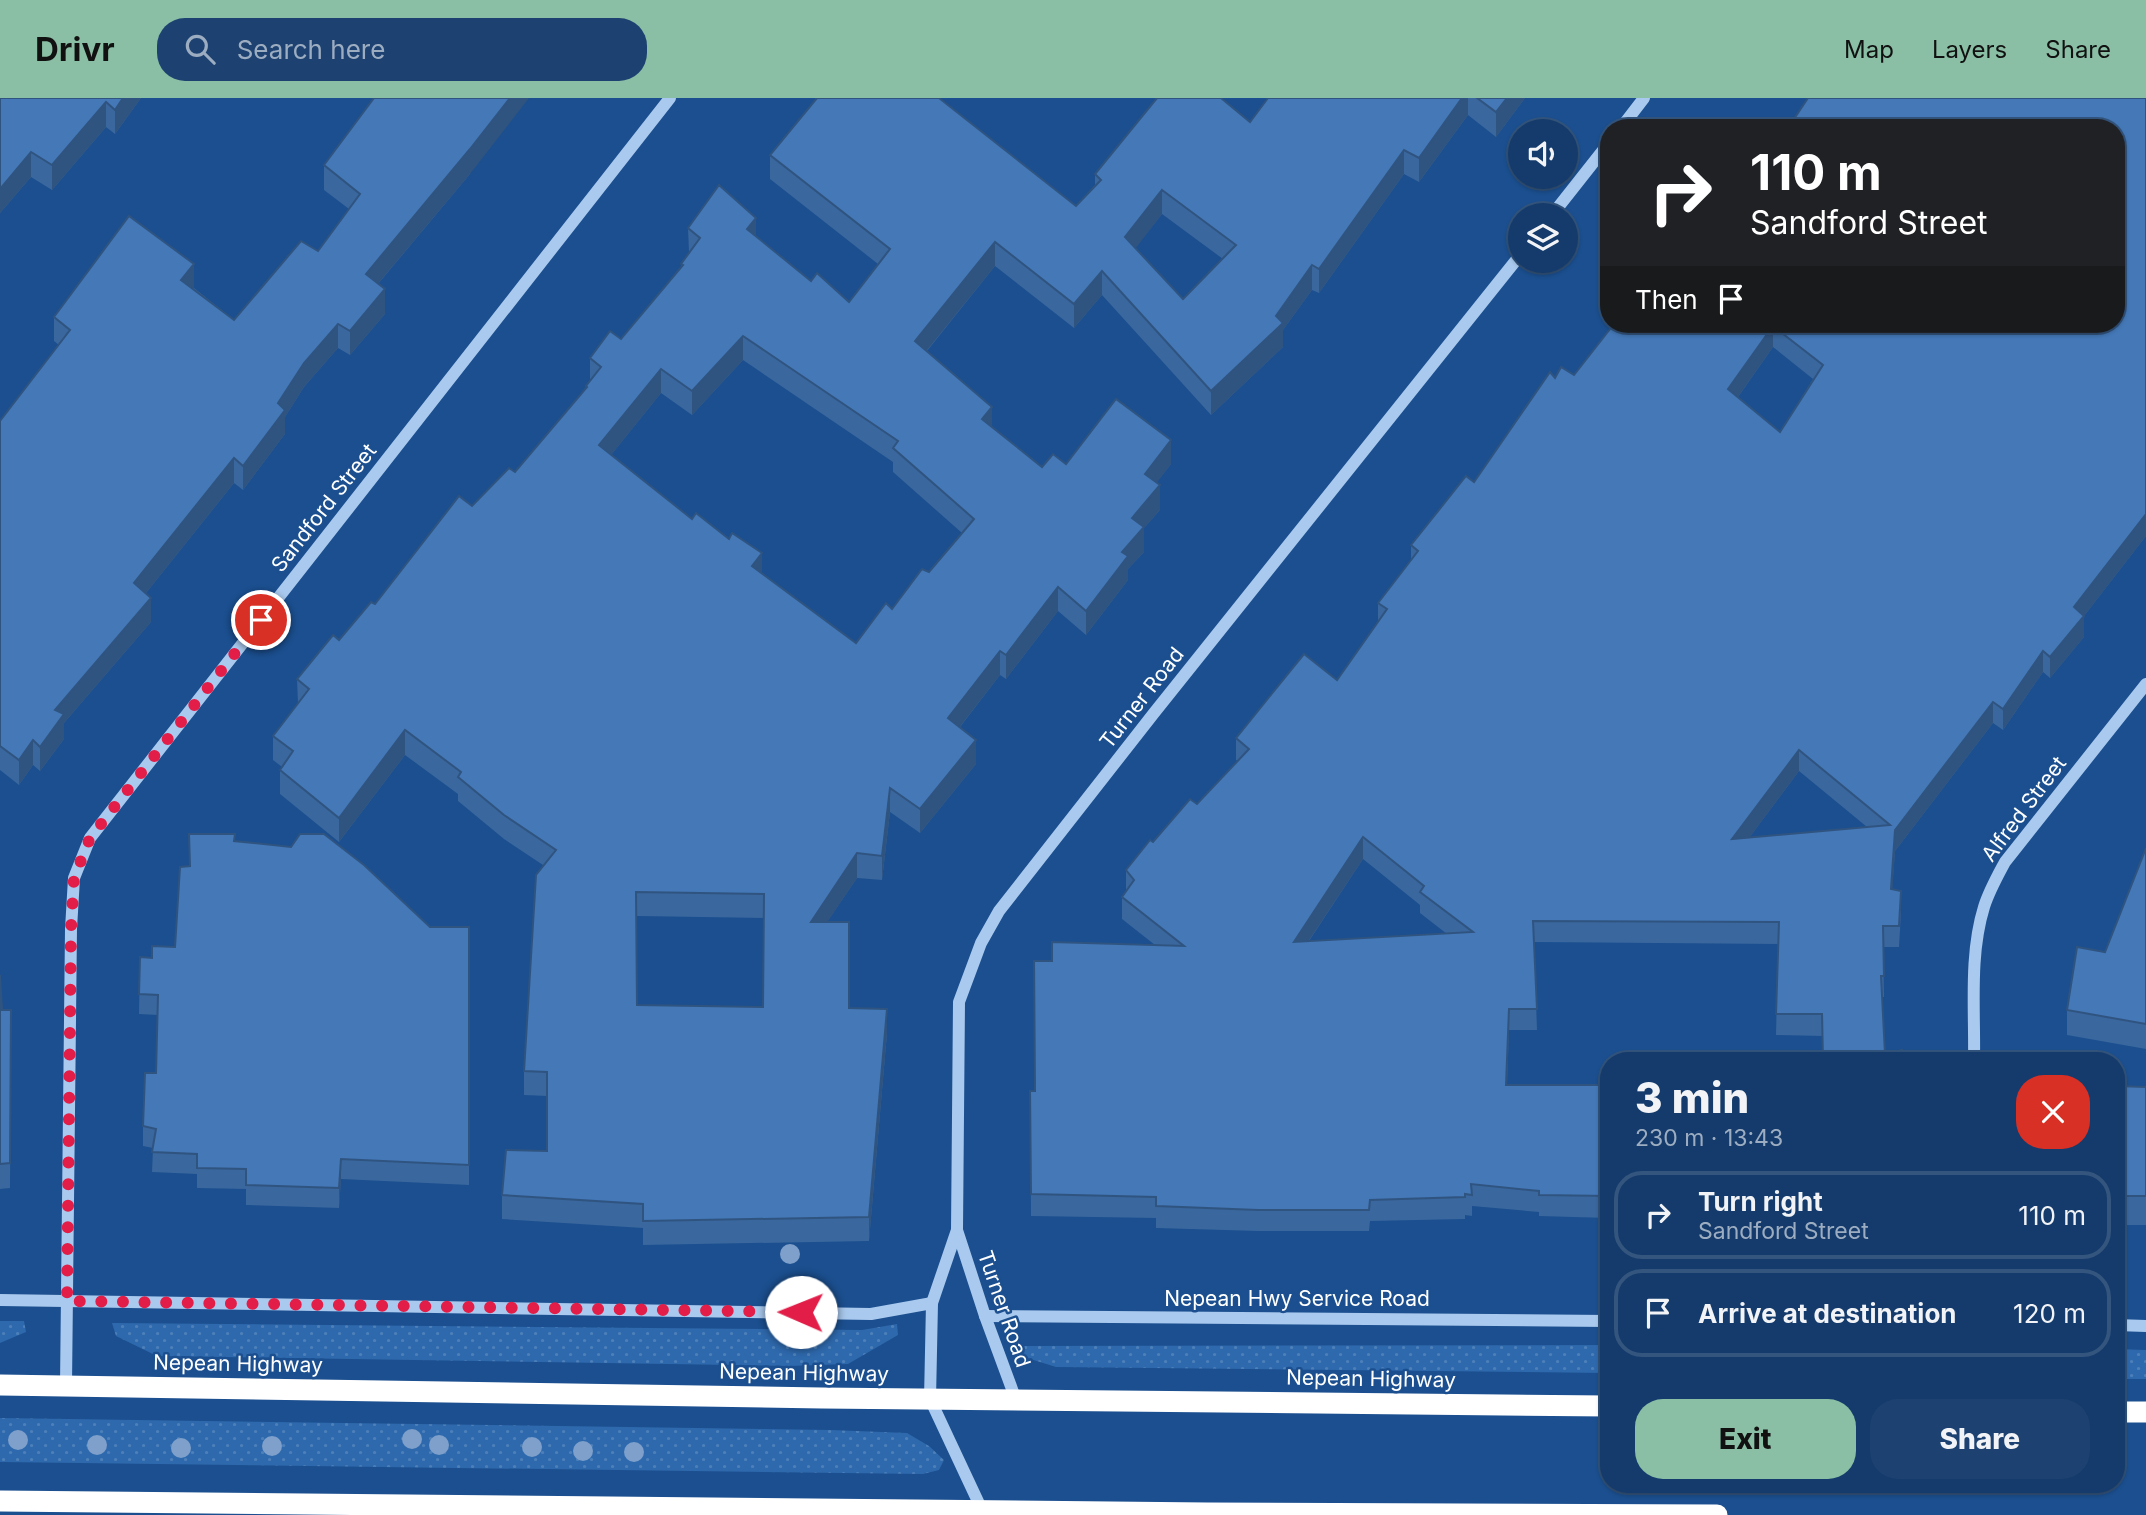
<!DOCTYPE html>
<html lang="en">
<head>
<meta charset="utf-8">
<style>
  :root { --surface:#143b6b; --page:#1d4271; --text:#f1f3f6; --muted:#9dadc1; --line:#33557e; --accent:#8abfa5 }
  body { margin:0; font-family:Inter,sans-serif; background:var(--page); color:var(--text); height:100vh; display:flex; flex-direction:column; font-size:26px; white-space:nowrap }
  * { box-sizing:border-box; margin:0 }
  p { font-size:23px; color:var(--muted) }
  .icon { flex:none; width:38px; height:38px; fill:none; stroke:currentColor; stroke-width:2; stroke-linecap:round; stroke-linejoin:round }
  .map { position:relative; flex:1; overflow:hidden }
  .details { position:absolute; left:1600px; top:954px; width:525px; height:441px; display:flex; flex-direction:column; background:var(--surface); border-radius:28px; box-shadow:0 2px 5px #0004,0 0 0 2px var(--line) }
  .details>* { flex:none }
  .top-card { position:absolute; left:1600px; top:21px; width:525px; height:214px; border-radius:28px; box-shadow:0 2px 5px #0004,0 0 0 2px var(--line); background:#202124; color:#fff; overflow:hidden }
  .controls { position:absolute; left:1508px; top:21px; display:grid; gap:14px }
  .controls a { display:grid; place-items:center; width:70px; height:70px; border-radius:50%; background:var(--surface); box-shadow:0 2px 5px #0004,0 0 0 2px var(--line); font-size:35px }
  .pin { position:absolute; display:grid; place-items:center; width:60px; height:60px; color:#fff; margin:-30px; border:4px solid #fff; border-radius:50%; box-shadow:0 2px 7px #0007 }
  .me { position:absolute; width:77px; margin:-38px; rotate:271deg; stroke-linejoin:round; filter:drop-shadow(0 0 5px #0008) }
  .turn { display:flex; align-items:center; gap:24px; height:147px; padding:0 35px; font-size:32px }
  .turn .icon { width:91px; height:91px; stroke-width:2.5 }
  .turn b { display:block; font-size:49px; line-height:60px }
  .then { display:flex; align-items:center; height:66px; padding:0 35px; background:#0003; gap:14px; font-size:26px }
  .round { display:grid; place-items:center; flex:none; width:74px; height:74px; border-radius:28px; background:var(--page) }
  .overview { display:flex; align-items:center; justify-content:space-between; height:119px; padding:0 35px }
  h1 { font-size:42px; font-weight:800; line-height:52px }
  .button { display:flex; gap:14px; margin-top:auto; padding:14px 35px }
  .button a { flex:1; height:80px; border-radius:28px; background:var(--accent); color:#111; font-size:28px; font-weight:800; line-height:80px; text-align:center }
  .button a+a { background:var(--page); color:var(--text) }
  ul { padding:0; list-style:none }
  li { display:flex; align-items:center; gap:21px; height:88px; margin:0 14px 10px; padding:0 21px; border:4px solid var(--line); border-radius:28px }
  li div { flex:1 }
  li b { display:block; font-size:26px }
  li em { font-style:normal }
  header { display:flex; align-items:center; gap:42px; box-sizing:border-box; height:98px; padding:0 35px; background:var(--accent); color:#111 }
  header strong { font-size:33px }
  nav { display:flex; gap:38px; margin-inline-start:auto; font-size:24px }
  .search { width:490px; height:63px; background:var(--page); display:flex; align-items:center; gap:18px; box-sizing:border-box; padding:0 24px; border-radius:28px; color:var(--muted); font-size:26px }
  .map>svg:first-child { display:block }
  .grass { fill:url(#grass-dots) }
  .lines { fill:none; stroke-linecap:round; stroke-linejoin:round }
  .minor { stroke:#a9c9ee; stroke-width:12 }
  .highway { stroke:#fff; stroke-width:21 }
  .tree { fill:#7ea0ca }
  .wall { fill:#3a679d; fill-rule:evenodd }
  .shaded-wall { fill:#305480 }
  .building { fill:#4478b7; stroke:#305480; stroke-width:2; fill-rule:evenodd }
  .route { stroke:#e11d48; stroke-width:12; stroke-dasharray:0 21.6 }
  .labels { text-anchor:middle; stroke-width:5; stroke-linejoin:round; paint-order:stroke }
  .street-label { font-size:21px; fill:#fff; stroke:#1b4f8f }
</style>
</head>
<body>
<header>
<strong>Drivr</strong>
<div class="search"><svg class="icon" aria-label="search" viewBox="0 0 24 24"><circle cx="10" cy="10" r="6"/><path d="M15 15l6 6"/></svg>Search here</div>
<nav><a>Map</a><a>Layers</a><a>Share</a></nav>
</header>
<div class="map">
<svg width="2146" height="1417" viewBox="0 0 2146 1417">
  <defs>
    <pattern id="grass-dots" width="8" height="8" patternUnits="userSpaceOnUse" patternTransform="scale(1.75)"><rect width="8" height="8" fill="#2e69ad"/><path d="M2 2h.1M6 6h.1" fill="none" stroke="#4d80b9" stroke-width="1.8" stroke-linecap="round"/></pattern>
  </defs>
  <rect width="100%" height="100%" fill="#1b4f8f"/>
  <g class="grass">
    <path d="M 0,1223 L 24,1223 L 26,1234 L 0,1245 Z"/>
    <path d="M 112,1225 L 862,1232 L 897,1226 L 898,1237 L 848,1266 L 788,1268 L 157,1258 L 116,1238 Z"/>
    <path d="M 1608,1247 L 1608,1275 L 1056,1269 L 1027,1260 L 1011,1248 Z"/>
    <path d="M 2116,1251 L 2146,1252 L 2146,1281 L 2116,1281 Z"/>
    <path d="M 0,1320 L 831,1332 L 907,1335 L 929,1348 L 944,1362 L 939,1372 L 923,1376 L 0,1364 Z"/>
  </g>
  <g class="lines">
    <g class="minor">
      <path d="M 1621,30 L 1644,0"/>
      <path d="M 1552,117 L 1608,46"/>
      <path d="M 1974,962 C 1975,913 1969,857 1984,809 C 1989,793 1997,779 2005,764 L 2146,586"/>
      <path d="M 957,1132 L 985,1218 L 1016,1302"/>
      <path d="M 0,1202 L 871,1216 L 932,1205"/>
      <path d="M 985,1218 L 1608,1223"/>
      <path d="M 2116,1227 L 2146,1228"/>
      <path d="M 66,1287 L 71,831 L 74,780 L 90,740 L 670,0"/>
      <path d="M 982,1412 L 930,1301 L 932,1205 L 957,1132 L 959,904 L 981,845 L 999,813 L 1154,615 L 1521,156"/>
    </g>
    <g class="highway">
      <path d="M 0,1287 L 822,1300 L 1608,1308"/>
      <path d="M 2116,1314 L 2146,1314"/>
      <path d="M 0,1403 L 1208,1415 L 1717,1417"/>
    </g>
  </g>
  <g class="tree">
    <circle cx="790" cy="1156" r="10"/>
    <circle cx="412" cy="1341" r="10"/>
    <circle cx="18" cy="1342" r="10"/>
    <circle cx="97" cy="1347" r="10"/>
    <circle cx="439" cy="1347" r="10"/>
    <circle cx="272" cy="1348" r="10"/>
    <circle cx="532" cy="1349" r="10"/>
    <circle cx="181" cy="1350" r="10"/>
    <circle cx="583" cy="1353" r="10"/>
    <circle cx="634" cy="1354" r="10"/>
  </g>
  <g class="wall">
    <path d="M 0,0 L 141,0 L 115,36 L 106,29 L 52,92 L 31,79 L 0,115 Z"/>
    <path d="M 815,0 L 939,0 L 1076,108 L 1095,87 L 1095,76 L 1250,24 L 1268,0 L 1525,0 L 1496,39 L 1468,17 L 1419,84 L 1404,76 L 1319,195 L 1312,192 L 1283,232 L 1283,249 L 1211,317 L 1102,197 L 1074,230 L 995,168 L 927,253 L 992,329 L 1042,369 L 1066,366 L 1171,366 L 1156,385 L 1160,412 L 1144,430 L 1144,454 L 1128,471 L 1128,482 L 1086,537 L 1058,513 L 1006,581 L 1000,577 L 960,629 L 976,666 L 920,735 L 890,714 L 882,782 L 857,780 L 827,824 L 849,910 L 887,935 L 869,1143 L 643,1147 L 643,1130 L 502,1121 L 502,1097 L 547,1053 L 547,998 L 524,997 L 524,973 L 543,767 L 504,741 L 458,703 L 458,696 L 405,657 L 339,744 L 280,696 L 280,672 L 282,669 L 273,662 L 273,638 L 298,606 L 297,581 L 339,542 L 472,408 L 515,374 L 586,291 L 586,288 L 590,282 L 590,260 L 621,241 L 681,170 L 681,166 L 689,155 L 688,130 L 756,139 L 811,183 L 849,204 L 878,166 L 770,81 L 770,57 L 816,1 ZM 1162,116 L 1223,161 L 1183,201 L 1135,150 ZM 743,262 L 893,364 L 893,374 L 962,435 L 929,474 L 856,545 L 762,476 L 611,357 L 661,295 L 692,317 ZM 637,818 L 764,820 L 763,909 L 637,907 Z"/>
    <path d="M 2146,0 L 2146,438 L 2084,518 L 2084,539 L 2050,580 L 2043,574 L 2003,632 L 1993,625 L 1895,753 L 1892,792 L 1901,814 L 1899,849 L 1883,849 L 1884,899 L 1882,899 L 1885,956 L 1902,962 L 1822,938 L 1776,937 L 1778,846 L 1534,844 L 1537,932 L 1509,932 L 1507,987 L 1608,987 L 1608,1120 L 1539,1118 L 1539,1114 L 1472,1108 L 1472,1118 L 1465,1117 L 1465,1121 L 1370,1123 L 1369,1133 L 1258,1133 L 1156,1130 L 1156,1120 L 1031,1118 L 1030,993 L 1035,993 L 1052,863 L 1155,847 L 1122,821 L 1122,799 L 1126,794 L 1126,772 L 1153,744 L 1197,706 L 1238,663 L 1236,662 L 1236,640 L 1337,582 L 1378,524 L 1378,505 L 1411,462 L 1411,447 L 1474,384 L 1555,280 L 1574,277 L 1614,226 L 2116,226 ZM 1773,249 L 1813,281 L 1780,334 L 1738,299 ZM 1799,673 L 1867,729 L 1749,740 ZM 1363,761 L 1420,807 L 1420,815 L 1447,836 L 1309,843 Z"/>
    <path d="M 324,67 L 470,76 L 378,186 L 385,216 L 350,257 L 338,250 L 304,289 L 285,319 L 285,336 L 243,392 L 234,385 L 146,495 L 151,524 L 64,625 L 64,641 L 40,673 L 33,667 L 19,687 L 0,672 L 0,323 L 59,247 L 54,243 L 54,219 L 194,190 L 234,222 L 318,153 L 349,111 L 324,92 Z"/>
    <path d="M 235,744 L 430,829 L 469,829 L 469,1087 L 341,1081 L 339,1110 L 246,1107 L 246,1091 L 197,1090 L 197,1076 L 152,1074 L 153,1050 L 143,1048 L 143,1028 L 156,975 L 158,917 L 139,916 L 140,859 L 152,860 L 175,849 Z"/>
    <path d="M 2146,750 L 2146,951 L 2067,937 L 2067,912 L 2105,854 Z"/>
    <path d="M 0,877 L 2,912 L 11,912 L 10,1090 L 0,1091 Z"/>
    <path d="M 2116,988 L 2146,989 L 2146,1127 L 2116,1127 Z"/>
  </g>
  <g class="shaded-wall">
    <path d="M 123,0 L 141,0 L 115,36 L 115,12 Z"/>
    <path d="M 510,0 L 529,0 L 470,76 L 366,200 L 366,176 Z"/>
    <path d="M 1462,0 L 1468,0 L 1468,17 L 1419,84 L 1419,60 Z"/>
    <path d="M 1507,0 L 1525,0 L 1496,39 L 1496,14 Z"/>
    <path d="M 106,4 L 106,29 L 52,92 L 52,67 Z"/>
    <path d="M 1404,52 L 1404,76 L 1319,195 L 1319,171 Z"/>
    <path d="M 31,54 L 31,79 L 0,115 L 0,91 Z"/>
    <path d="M 1162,92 L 1162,116 L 1125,164 L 1125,139 Z"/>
    <path d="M 756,120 L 756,144 L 747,131 Z"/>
    <path d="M 995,144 L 995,168 L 915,267 L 915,243 Z"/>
    <path d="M 194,166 L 194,190 L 181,206 L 181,182 Z"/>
    <path d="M 1312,167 L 1312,192 L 1283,232 L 1283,249 L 1211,317 L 1211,293 L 1276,218 Z"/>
    <path d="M 1102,173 L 1102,197 L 1074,230 L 1074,206 Z"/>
    <path d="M 385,191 L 385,216 L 350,257 L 350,233 Z"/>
    <path d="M 338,226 L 338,250 L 304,289 L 285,319 L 285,336 L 243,392 L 243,368 L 278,305 L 304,265 Z"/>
    <path d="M 1773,228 L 1773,249 L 1728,313 L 1728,291 Z"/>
    <path d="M 743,238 L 743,262 L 692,317 L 692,293 Z"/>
    <path d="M 661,271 L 661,295 L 599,372 L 599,347 Z"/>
    <path d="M 992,309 L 992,333 L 982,321 Z"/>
    <path d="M 1171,342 L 1171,366 L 1145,400 L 1145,376 Z"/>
    <path d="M 234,360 L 234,385 L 134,510 L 134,485 Z"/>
    <path d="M 1160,387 L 1160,412 L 1144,430 L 1144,454 L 1128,471 L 1128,482 L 1086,537 L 1086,513 L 1132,420 Z"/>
    <path d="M 2146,416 L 2146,438 L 2084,518 L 2084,539 L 2050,580 L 2050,559 L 2074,509 Z"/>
    <path d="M 762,455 L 762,479 L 752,468 Z"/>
    <path d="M 1058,489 L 1058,513 L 1006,581 L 1006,557 Z"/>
    <path d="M 151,500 L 151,524 L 64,625 L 64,641 L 40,673 L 40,649 L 55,612 Z"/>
    <path d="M 1000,553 L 1000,577 L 948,644 L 948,620 Z"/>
    <path d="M 2043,553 L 2043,574 L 2003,632 L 2003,611 Z"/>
    <path d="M 1993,604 L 1993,625 L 1895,753 L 1891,813 L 1891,791 L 1895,732 Z"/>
    <path d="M 405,632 L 405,657 L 339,744 L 339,720 Z"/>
    <path d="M 33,642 L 33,667 L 19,687 L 19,662 Z"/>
    <path d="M 976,642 L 976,666 L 920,735 L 920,711 Z"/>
    <path d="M 1799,652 L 1799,673 L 1732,763 L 1732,741 Z"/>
    <path d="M 890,690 L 890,714 L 882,782 L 882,758 Z"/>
    <path d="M 1363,739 L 1363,761 L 1294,865 L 1294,844 Z"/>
    <path d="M 857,755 L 857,780 L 811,848 L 811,824 Z"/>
    <path d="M 887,911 L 887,935 L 869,1143 L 869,1119 Z"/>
    <path d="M 341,1061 L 341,1081 L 339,1110 L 339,1090 Z"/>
  </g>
  <g class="building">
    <path d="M 0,0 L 123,0 L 115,12 L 106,4 L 52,67 L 31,54 L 0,91 Z"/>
    <path d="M 374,0 L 510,0 L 470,51 L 366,176 L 385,191 L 350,233 L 338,226 L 304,265 L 278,305 L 285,312 L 243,368 L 234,360 L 134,485 L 151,500 L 55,612 L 64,616 L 40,649 L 33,642 L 19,662 L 0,648 L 0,323 L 70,232 L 54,219 L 129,118 L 194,166 L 181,182 L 234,222 L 301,143 L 318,153 L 360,96 L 324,67 Z"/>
    <path d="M 817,0 L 939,0 L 1076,108 L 1101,82 L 1095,76 L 1157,0 L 1221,0 L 1250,24 L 1268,0 L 1462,0 L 1419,60 L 1404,52 L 1319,171 L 1312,167 L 1276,218 L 1283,225 L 1211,293 L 1102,173 L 1074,206 L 995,144 L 915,243 L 992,309 L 982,321 L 1042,369 L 1053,356 L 1066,366 L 1116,301 L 1171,342 L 1145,376 L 1160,387 L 1132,420 L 1144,429 L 1122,454 L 1128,458 L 1086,513 L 1058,489 L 1006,557 L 1000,553 L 948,620 L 976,642 L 920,711 L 890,690 L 882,758 L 857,755 L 811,824 L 849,824 L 849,910 L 887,911 L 869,1119 L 643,1123 L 643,1106 L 502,1097 L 506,1052 L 547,1053 L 547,974 L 524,973 L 536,777 L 556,752 L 504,717 L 458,679 L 461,674 L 405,632 L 339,720 L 280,672 L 293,653 L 273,638 L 309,591 L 297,581 L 333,537 L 339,542 L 371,504 L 375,506 L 459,398 L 472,408 L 509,370 L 515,374 L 587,289 L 586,288 L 601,269 L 590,260 L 610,233 L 621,241 L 683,167 L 681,166 L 700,140 L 688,130 L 719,87 L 756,120 L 747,131 L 811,183 L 817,175 L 849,204 L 890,151 L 770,57 ZM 1162,92 L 1236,147 L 1183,201 L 1125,139 ZM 743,238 L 898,343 L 893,350 L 974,421 L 929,474 L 922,471 L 892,511 L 886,505 L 856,545 L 752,468 L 762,455 L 732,435 L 729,441 L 696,415 L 692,421 L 599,347 L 661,271 L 692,293 ZM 636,794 L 764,796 L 763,909 L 637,907 Z"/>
    <path d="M 1477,0 L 1507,0 L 1496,14 Z"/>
    <path d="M 1808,0 L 2146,0 L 2146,416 L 2074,509 L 2084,518 L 2050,559 L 2043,553 L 2003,611 L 1993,604 L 1895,732 L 1891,791 L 1901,793 L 1899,828 L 1883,828 L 1884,878 L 1881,878 L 1885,956 L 1902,952 L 1902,962 L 1823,962 L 1822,916 L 1776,916 L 1779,824 L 1533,823 L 1537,911 L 1509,911 L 1506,987 L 1608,987 L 1608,1098 L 1539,1097 L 1539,1093 L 1471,1086 L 1472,1097 L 1465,1096 L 1465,1099 L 1370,1102 L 1369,1112 L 1258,1112 L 1156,1108 L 1156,1099 L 1031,1096 L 1030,993 L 1035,993 L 1034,863 L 1052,863 L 1052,844 L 1184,848 L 1122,799 L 1134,782 L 1126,772 L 1150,742 L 1153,744 L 1190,701 L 1197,706 L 1249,651 L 1236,640 L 1304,556 L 1337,582 L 1387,511 L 1378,505 L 1418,453 L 1411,447 L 1466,378 L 1474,384 L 1550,274 L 1555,280 L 1561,269 L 1574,277 L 1614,226 L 2116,226 L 2116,30 L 1788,30 ZM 1773,228 L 1823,267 L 1780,334 L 1728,291 ZM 1799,652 L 1890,727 L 1732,741 ZM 1363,739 L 1424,788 L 1420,794 L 1473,834 L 1294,844 Z"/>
    <path d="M 189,736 L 235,736 L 234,743 L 291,749 L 300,736 L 324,736 L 364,767 L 430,829 L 469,829 L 469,1067 L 341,1061 L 339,1090 L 246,1087 L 246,1071 L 197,1070 L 197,1056 L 152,1054 L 156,1031 L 143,1028 L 145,975 L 156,975 L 158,897 L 139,896 L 140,859 L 152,860 L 152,848 L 175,849 L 180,769 L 190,768 Z"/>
    <path d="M 2146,750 L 2146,926 L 2067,912 L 2077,849 L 2105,854 Z"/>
    <path d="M 0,877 L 2,912 L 11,912 L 10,1065 L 0,1066 Z"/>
    <path d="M 2116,988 L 2146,989 L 2146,1098 L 2116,1098 Z"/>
  </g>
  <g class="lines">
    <path class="route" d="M 261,522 L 90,740 L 74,780 L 71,831 L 67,1203 L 801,1214"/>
  </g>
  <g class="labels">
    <g class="street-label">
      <text transform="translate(324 410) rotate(-52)" y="7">Sandford Street</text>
      <text transform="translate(1142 600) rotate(-52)" y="7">Turner Road</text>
      <text transform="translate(2024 711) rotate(-53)" y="7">Alfred Street</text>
      <text x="1297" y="1208">Nepean Hwy Service Road</text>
      <text transform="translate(1004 1211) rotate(71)" y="7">Turner Road</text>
      <text transform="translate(238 1266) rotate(1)" y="7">Nepean Highway</text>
      <text transform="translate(804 1275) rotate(1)" y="7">Nepean Highway</text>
      <text transform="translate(1371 1281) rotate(1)" y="7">Nepean Highway</text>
    </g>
  </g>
</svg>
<div class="controls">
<a><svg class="icon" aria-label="sound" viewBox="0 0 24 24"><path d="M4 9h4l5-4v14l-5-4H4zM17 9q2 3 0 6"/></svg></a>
<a><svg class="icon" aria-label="layers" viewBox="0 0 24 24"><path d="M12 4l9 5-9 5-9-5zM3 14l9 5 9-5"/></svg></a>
</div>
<div class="pin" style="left:261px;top:522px;background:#d93025"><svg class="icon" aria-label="arrive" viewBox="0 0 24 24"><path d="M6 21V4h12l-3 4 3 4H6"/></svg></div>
<svg class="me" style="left:801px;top:1214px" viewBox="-20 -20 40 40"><circle r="19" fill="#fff"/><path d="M0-13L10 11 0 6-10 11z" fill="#e11d48"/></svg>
<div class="top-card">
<div class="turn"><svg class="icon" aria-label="right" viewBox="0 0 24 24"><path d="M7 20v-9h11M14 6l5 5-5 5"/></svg><div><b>110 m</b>Sandford Street</div></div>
<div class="then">Then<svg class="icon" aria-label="arrive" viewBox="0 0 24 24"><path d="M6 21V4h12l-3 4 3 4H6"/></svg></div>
</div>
<section class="details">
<div class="overview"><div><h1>3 min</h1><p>230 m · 13:43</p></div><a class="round" style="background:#d93025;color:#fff"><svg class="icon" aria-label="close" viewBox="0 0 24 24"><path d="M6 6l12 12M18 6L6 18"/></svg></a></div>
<ul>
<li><svg class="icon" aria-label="right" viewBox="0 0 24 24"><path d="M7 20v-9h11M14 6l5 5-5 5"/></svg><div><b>Turn right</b><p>Sandford Street</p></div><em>110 m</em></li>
<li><svg class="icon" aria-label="arrive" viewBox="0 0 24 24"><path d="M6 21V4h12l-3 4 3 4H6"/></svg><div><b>Arrive at destination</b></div><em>120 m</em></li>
</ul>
<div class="button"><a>Exit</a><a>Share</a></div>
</section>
</div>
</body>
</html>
